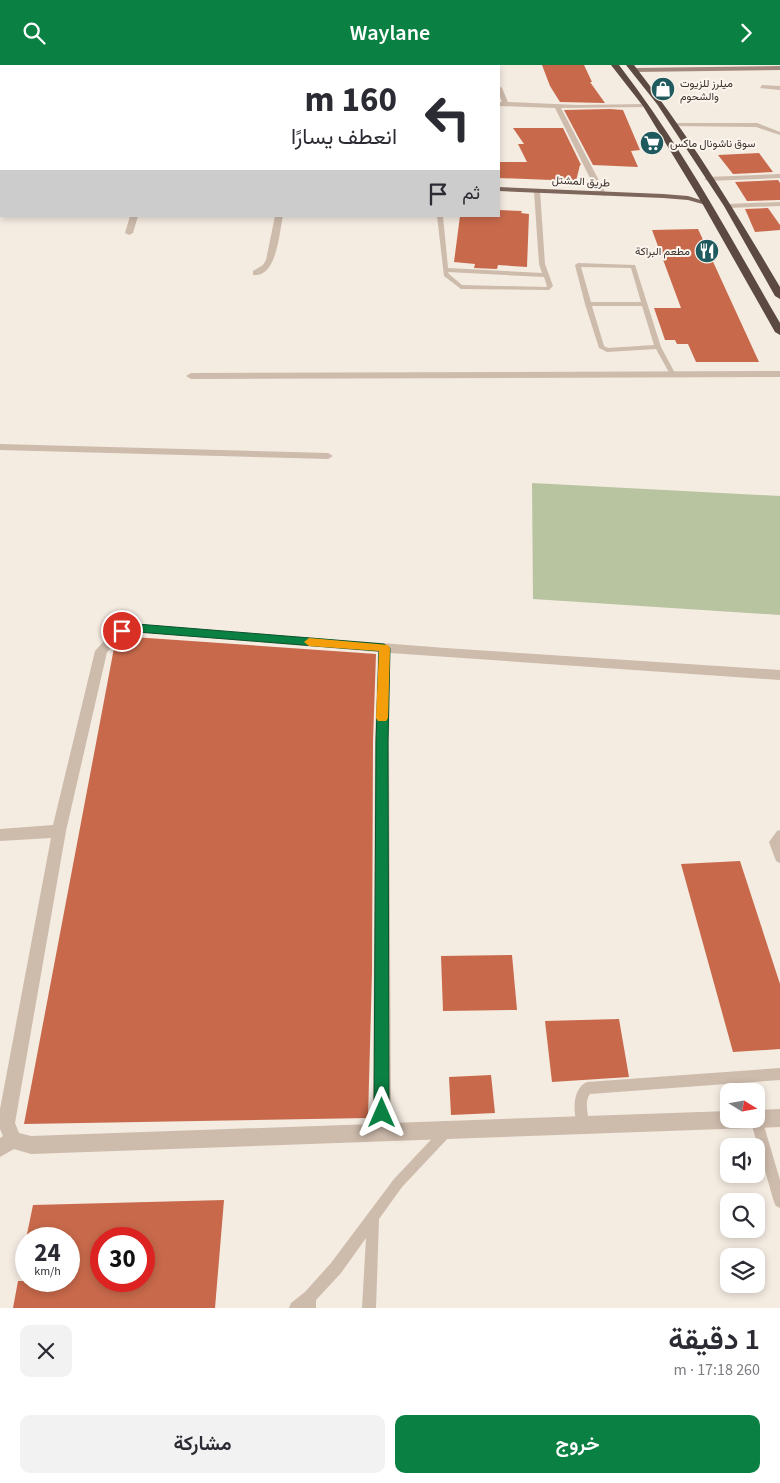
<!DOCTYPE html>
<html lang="ar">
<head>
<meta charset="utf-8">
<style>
  :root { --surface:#fff; --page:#f2f2f3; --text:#2b2b33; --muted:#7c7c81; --accent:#0b8043 }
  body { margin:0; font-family:"Source Sans 3",Vazirmatn,sans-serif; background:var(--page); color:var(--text); direction:rtl; height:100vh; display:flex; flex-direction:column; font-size:19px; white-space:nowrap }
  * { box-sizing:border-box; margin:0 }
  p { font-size:16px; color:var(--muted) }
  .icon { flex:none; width:28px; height:28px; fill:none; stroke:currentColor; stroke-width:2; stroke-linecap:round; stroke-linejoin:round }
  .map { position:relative; height:1243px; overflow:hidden; direction:ltr }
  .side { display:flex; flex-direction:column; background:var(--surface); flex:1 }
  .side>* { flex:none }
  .guide { position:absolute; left:0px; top:0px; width:500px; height:152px; box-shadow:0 2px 8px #0003; direction:rtl; background:#fff; color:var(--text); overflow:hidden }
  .needle { width:32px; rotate:101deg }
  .controls { position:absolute; left:720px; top:1018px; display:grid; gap:10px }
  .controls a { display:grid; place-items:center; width:45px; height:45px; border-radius:10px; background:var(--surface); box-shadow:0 2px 8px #0003; font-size:25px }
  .speed { position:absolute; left:15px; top:1162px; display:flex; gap:10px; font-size:25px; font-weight:700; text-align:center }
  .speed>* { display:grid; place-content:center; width:65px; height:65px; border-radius:50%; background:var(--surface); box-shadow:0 2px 8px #0003; line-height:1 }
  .speed small { font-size:12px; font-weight:400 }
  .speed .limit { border:8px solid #d22; background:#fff; color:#111 }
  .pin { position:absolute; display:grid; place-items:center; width:42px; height:42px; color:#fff; margin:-21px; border:2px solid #fff; border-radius:50%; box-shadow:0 1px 5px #0007 }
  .me { position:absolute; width:55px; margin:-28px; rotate:0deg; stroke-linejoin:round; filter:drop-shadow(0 0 4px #0008) }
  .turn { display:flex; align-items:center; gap:18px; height:105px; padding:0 20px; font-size:22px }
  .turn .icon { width:65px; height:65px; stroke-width:2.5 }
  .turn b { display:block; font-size:35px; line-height:42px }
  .then { display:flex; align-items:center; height:48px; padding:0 20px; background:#0003; gap:10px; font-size:19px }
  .round { display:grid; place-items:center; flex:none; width:52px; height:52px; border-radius:10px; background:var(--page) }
  .headline { display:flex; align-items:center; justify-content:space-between; height:85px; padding:0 20px }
  h1 { font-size:30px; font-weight:600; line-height:38px }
  .primary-button { display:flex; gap:10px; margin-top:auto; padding:10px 20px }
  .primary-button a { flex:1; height:58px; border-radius:10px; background:var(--accent); color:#fff; font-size:20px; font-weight:600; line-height:58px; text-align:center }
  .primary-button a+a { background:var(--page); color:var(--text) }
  header { display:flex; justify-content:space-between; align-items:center; height:65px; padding:0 20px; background:var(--accent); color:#fff; font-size:22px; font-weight:600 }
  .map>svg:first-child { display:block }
  .green { fill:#b8c4a0 }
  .building { fill:#c8694b; fill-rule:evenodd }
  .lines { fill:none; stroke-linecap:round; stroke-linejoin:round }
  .lane { fill:#cdbbac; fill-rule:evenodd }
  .street { fill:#cdbbac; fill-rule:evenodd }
  .secondary { fill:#a18a7d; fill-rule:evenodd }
  .primary { fill:#7d675c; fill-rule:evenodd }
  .highway { fill:#5c4a42; fill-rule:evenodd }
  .route { fill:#0b8043; stroke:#07532c }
  .slow { fill:#f59e0b }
  .labels { text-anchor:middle; stroke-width:4; stroke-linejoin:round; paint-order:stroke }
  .far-poi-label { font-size:11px; fill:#3b302b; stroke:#fbf5ee; text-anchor:start }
  .far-street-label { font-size:11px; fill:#3b302b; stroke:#fbf5ee }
</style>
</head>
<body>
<header><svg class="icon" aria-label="forward" viewBox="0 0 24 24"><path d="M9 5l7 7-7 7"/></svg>Waylane<svg class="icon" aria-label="search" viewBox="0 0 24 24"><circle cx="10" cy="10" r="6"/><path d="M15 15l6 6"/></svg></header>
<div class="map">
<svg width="780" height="1243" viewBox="0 0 780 1243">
  <rect width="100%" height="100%" fill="#f4ebe1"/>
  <path class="green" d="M 532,418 L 780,431 L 780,550 L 533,534 Z"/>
  <g class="building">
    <path d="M 542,0 L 584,0 L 592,17 L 590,17 L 605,38 L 560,37 L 550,21 Z"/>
    <path d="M 610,44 L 623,45 L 640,85 L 631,86 L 638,102 L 593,100 L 564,45 Z"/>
    <path d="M 513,63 L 563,63 L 581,100 L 580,100 L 576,116 L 499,113 L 499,97 L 527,97 L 518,79 L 524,79 Z"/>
    <path d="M 759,88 L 773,107 L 733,109 L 718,90 Z"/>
    <path d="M 778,115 L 780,118 L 780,135 L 747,136 L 735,117 Z"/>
    <path d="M 768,143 L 780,160 L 780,165 L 755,167 L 745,144 Z"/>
    <path d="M 499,145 L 522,146 L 521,148 L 529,149 L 527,202 L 498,200 L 497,204 L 474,203 L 475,199 L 454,197 L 460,151 L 499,151 Z"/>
    <path d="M 698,164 L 759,297 L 696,297 L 688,279 L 677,279 L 675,275 L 665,275 L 654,243 L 681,243 L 652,165 Z"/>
    <path d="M 133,572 L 376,589 L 373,676 L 372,908 L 368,1053 L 24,1059 L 114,583 Z"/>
    <path d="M 740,796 L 780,919 L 780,984 L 733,987 L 681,799 Z"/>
    <path d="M 512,890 L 517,945 L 443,946 L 441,891 Z"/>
    <path d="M 619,954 L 629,1012 L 552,1017 L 545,956 Z"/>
    <path d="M 491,1010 L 495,1048 L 451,1050 L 449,1012 Z"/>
    <path d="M 224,1135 L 215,1243 L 13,1243 L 18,1216 L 69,1216 L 69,1174 L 26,1174 L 33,1140 ZM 101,1174 L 144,1174 L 144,1216 L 101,1216 Z"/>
  </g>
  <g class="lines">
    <g class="lane">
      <path d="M 537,124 L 540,126 L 545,199 L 553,221 L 549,225 L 461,224 L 444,211 L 437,151 L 443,151 L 448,203 L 542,208 L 539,199 L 534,126 ZM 448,207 L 544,212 L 547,221 L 546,222 L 462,220 L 449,209 Z"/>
      <path d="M 578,198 L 635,200 L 661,282 L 676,310 L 675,311 L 671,311 L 656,284 L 607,287 L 599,283 L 585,239 L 575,200 ZM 581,202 L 631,203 L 641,237 L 591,237 ZM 592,241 L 642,241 L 654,280 L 608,283 L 604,281 Z"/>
      <path d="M 780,765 L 780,798 L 776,796 L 769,777 L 777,766 Z"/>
      <path d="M 780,1003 L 780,1015 L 590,1029 C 582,1040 592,1053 587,1064 L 583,1066 L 579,1064 C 573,1051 571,1024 587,1017 Z"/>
      <path d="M 756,1048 L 760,1050 L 762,1054 L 780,1115 L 780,1143 L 776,1141 L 774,1137 L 750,1054 L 756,1054 Z"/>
      <path d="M 446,1061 L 450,1063 L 452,1067 L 450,1071 L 402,1122 L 379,1154 L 376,1243 L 362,1243 L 366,1173 L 341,1208 L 316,1235 L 316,1243 L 289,1243 L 291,1238 L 305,1227 L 331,1198 L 394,1114 L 442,1063 Z"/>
    </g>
    <g class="street">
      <rect x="123" y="0" width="6" height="1"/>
      <rect x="214" y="0" width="6" height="1"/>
      <rect x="317" y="0" width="6" height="1"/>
      <path d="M 485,0 L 491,0 L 492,1 L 486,1 Z"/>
      <path d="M 762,20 L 780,21 L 780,25 L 760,23 Z"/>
      <path d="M 499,21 L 502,23 L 508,37 L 578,40 L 648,39 L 648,41 L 646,42 L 561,43 L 606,129 L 605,131 L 598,129 L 555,43 L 499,41 L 499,37 L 502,37 L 499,29 Z"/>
      <path d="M 674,58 L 757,58 L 780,67 L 780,70 L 756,62 L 672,61 L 671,60 Z"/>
      <path d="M 780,109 L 780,113 L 708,116 L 704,114 L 708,112 Z"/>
      <path d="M 780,137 L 780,141 L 728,143 L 724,141 L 728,139 Z"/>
      <path d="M 130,151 L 138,151 L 133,168 L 129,170 L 125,168 Z"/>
      <path d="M 275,151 L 283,151 C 279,168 277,213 253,210 L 253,206 L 263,200 L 266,195 Z"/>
      <path d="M 780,306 L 780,312 L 191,314 L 186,311 L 191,308 Z"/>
      <path d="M 0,379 L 328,388 L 333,391 L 328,394 L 0,385 Z"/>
      <path d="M 137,559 L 445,583 L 780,605 L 780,615 L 390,588 L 389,676 L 391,1058 L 729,1046 L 729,1054 L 756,1054 L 756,1045 L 780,1044 L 780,1062 L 31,1089 L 14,1084 L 0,1092 L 0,1073 L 3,1071 L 0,1064 L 0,1044 L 51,773 L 0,776 L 0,764 L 53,760 L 95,586 L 112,567 ZM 137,567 L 378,587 L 375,676 L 373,1059 L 31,1071 L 19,1068 L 15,1058 L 66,766 L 107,587 L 121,574 Z"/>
    </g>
    <path class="secondary" d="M 780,1 L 780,5 L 634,7 L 631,5 L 634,3 Z"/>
    <g class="primary">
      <rect x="0" y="106" width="1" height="4"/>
      <path d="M 499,122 L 663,129 L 688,131 L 710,138 L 706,140 L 688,135 L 663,133 L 499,126 Z"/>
    </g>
    <g class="highway">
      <path d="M 611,0 L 619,0 C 681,80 729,170 780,258 L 780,270 L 775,267 L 702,138 L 643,41 Z"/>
      <path d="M 626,0 L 634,0 C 689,70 735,146 780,222 L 780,234 L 775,231 L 724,141 L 657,39 Z"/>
    </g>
  </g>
  <path class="route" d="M 137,559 L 384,579 L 390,583 L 388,676 L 389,1048 L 387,1053 L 382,1056 L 376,1053 L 374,1048 L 376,676 L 379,586 L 137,567 L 122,570 L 117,566 L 118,563 Z"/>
  <path class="slow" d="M 309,573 L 388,580 L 390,583 L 388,653 L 386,656 L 378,656 L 376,653 L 379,586 L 309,581 L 304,577 Z"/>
  <defs>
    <g id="shop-disc" transform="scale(1.25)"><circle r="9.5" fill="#1f5a5e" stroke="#fbf5ee"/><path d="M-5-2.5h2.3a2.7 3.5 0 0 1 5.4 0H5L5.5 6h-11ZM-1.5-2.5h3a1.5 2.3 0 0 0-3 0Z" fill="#fff"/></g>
    <g id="supermarket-disc" transform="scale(1.25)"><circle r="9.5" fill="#1f5a5e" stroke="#fbf5ee"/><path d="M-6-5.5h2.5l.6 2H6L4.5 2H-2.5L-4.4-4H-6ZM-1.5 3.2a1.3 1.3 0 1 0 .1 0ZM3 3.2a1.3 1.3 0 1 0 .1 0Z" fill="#fff"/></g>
    <g id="restaurant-disc" transform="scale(1.25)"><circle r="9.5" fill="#1f5a5e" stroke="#fbf5ee"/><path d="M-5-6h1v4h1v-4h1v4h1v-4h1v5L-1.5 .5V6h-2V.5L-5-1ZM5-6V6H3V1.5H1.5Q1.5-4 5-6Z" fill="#fff"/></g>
  </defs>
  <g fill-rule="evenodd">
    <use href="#shop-disc" x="663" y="24"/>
    <use href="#supermarket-disc" x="652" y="78"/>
    <use href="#restaurant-disc" x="707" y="186"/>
  </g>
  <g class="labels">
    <g class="far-poi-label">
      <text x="680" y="22">ميلرز للزيوت<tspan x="680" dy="13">والشحوم</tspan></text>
      <text x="670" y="82">سوق ناشونال ماكس</text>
      <text x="690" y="190" text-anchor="end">مطعم البراكة</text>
    </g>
    <g class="far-street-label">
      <text transform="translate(581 116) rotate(3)" y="4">طريق المشتل</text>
    </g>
  </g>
</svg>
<div class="controls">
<a><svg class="needle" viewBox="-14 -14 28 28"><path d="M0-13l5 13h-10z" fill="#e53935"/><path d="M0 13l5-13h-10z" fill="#7c7c81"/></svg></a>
<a><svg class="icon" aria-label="sound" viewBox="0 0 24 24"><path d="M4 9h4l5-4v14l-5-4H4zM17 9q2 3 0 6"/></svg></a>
<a><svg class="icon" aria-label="search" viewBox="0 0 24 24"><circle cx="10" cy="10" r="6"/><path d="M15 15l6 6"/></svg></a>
<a><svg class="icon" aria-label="layers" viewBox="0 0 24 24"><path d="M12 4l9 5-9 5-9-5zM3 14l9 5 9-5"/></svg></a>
</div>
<div class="speed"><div>24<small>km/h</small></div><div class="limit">30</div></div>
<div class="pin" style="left:122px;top:566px;background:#d93025"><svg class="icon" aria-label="arrive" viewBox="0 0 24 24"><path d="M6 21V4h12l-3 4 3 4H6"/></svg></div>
<svg class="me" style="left:382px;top:1048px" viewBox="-20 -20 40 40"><path d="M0-17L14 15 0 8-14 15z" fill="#0b8043" stroke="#fff" stroke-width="4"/></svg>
<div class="guide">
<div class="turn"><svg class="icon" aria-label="left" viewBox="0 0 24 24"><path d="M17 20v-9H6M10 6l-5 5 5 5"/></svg><div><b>160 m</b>انعطف يسارًا</div></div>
<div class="then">ثم<svg class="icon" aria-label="arrive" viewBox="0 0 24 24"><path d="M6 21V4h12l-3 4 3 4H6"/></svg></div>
</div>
</div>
<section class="side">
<div class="headline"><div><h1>1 دقيقة</h1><p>260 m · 17:18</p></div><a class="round"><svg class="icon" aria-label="close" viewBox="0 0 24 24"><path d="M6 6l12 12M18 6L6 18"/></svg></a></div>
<div class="primary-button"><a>خروج</a><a>مشاركة</a></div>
</section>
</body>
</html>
